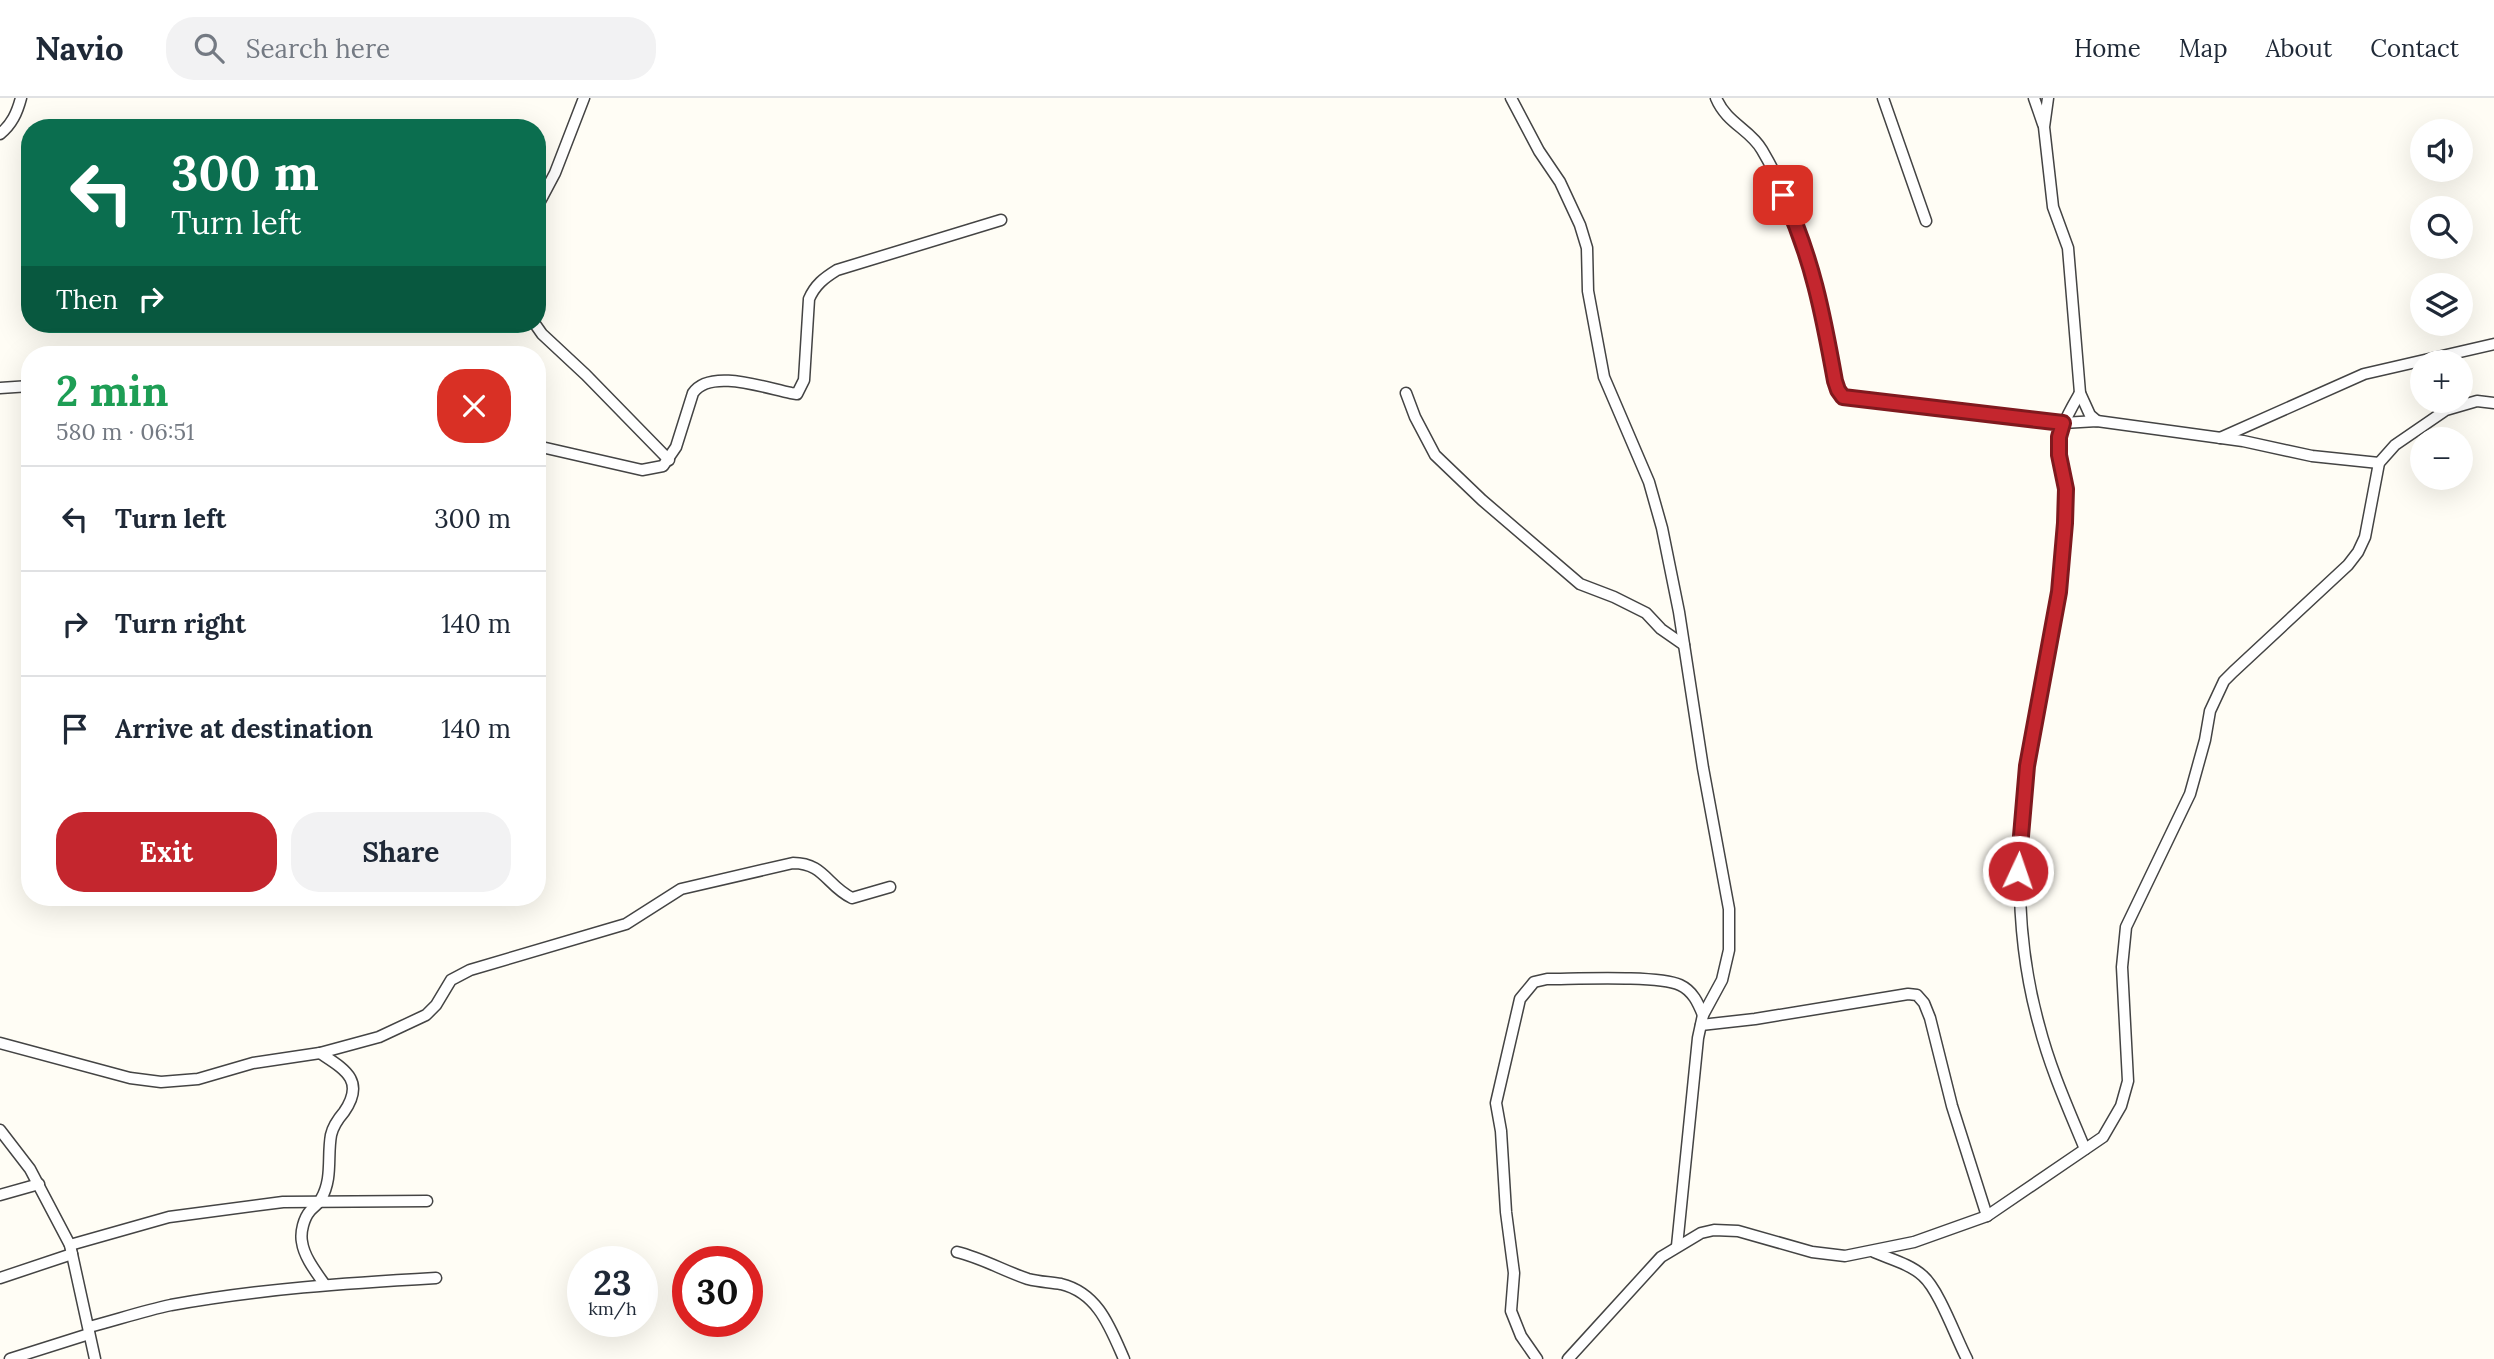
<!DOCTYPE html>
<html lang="en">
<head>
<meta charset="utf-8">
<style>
  :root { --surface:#fff; --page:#f2f2f3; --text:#1f2937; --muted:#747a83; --line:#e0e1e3; --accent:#c4262e }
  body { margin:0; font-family:Lora,serif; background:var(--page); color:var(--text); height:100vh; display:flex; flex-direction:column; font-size:26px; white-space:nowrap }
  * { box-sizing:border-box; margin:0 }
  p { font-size:23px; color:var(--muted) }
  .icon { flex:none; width:38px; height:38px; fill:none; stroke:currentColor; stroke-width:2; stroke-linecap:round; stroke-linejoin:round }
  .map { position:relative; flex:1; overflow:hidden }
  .sheet { position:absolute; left:21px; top:248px; width:525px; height:560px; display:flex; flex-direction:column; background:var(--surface); border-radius:28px; box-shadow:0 7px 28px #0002 }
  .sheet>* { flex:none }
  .banner { position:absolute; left:21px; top:21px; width:525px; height:214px; border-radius:28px; box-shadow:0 7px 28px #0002; background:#0b6e4f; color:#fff; overflow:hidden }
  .fabs { position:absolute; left:2410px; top:21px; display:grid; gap:14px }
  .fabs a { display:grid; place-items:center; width:63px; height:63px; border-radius:50%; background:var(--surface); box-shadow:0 7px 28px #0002; font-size:35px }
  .speed { position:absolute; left:567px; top:1148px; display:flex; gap:14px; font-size:35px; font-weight:700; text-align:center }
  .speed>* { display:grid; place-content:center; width:91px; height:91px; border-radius:50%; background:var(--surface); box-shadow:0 7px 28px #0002; line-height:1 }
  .speed small { font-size:18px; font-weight:400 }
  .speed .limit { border:10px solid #d22; background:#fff; color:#111 }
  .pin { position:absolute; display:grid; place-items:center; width:60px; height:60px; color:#fff; margin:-30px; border-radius:14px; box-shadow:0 4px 10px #0006 }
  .me { position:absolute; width:77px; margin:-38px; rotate:3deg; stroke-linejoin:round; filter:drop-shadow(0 0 5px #0008) }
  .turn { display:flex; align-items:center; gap:24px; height:147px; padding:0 35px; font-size:32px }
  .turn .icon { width:91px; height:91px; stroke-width:2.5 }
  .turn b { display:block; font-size:49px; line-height:60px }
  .then { display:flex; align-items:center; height:66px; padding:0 35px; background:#0003; gap:14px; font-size:26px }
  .round { display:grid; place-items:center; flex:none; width:74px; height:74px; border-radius:28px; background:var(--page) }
  .headline { display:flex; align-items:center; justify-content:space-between; height:119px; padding:0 35px }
  h1 { font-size:42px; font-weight:700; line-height:52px; color:#1e9e55 }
  .button { display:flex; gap:14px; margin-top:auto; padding:14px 35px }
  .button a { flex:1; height:80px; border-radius:28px; background:var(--accent); color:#fff; font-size:28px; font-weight:700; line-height:80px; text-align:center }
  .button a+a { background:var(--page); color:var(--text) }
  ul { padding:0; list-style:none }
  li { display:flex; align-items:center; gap:21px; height:105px; padding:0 35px; border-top:2px solid var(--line) }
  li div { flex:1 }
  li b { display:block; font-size:26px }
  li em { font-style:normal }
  header { display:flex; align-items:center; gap:42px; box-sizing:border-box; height:98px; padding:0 35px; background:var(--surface); border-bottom:2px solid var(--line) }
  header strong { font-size:33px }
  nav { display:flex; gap:38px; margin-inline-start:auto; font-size:24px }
  .search { width:490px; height:63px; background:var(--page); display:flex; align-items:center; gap:18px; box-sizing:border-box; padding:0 24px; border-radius:28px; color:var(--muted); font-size:26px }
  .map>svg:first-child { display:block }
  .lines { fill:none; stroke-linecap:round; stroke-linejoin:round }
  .street-casing { stroke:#444; stroke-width:13 }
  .street { stroke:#fff; stroke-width:10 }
  .route-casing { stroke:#7f191e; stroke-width:18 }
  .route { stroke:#c4262e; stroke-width:12 }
</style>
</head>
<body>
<header>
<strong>Navio</strong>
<div class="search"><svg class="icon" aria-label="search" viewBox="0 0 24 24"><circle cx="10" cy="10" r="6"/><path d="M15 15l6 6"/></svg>Search here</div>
<nav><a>Home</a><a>Map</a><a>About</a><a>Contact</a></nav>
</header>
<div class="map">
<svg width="2494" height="1261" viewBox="0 0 2494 1261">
  <rect width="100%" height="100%" fill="#fffdf5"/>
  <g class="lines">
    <g class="street-casing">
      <g id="street">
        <path d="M 1511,0 L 1539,53 L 1560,84 L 1580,127 L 1587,150 L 1588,193 L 1604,279 L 1649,384 L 1662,430 L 1679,514 L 1703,670 L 1729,811 L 1729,852 L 1722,882 L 1703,917 L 1698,940 L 1677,1148"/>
        <path d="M 1716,0 C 1727,26 1750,31 1762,52 C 1804,123 1821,203 1835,283 L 1838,292 L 1843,299 L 2063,325 L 2097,323 L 2243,343 L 2312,358 L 2379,365"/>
        <path d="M 1883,0 L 1926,123"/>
        <path d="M 2034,0 L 2043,26"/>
        <path d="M 2048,0 L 2044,29 L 2053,109 L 2068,150 L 2080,295 L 2090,317 L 2097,323"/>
        <path d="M 0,36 C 12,26 17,15 21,0"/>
        <path d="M 537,109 L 555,75 L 584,0"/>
        <path d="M 535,226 L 542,236 L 586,277 L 669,362"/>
        <path d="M 0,290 L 30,288"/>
        <path d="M 1406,295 L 1415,319 L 1435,357 L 1482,402 L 1580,486 L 1614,499 L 1646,515 L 1661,531 L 1684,547"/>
        <path d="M 2080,295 C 2068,316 2056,335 2059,359 C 2061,372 2065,384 2065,396 C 2065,424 2062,452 2060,481 C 2055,528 2042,575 2034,622 C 2017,722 2011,827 2039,927 C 2050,970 2068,1010 2085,1051"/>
        <path d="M 2220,340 L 2364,276 L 2494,246"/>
        <path d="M 537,348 L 642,372 L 663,368 L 676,349 L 693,295 C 710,270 765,290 791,295 L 797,296 L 804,282 L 809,201 C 815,187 824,180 837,172 L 1001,122"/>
        <path d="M 1701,927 L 1755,921 L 1908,896 L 1917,897 L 1924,905 L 1930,920 L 1952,1008 L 1987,1118"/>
        <path d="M 0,945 L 130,980 L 161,984 L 198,981 L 253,965 L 320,955 L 379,939 L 426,917 L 436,907 L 451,882 L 470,872 L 626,826 L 681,791 L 793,765 C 824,765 827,788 852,800 L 890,789"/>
        <path d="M 320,955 C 344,971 366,982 344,1014 C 338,1021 333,1028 331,1037 C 327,1059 333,1080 321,1101 C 319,1106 314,1108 310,1113 C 304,1120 300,1134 302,1144 C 304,1159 316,1174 325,1187"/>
        <path d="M 0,1032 L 30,1071 L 70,1147 L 95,1261"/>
        <path d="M 0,1097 L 39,1086"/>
        <path d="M 70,1147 L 169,1119 L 283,1104 L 427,1103"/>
        <path d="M 957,1154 C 982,1160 1004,1173 1028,1181 C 1039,1184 1050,1184 1061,1186 C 1098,1195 1110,1229 1124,1261"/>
        <path d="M 1874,1154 C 1890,1161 1910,1166 1923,1178 C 1939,1192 1956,1240 1967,1261"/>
        <path d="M 0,1180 L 72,1156"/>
        <path d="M 89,1229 C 116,1222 143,1213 171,1207 C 259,1191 347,1185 436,1180"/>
        <path d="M 10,1261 L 89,1236"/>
        <path d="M 1537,1261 L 1521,1238 L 1511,1213 L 1514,1175 L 1506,1114 L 1501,1033 L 1496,1005 L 1520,901 L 1534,884 L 1547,881 C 1575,881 1658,877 1680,887 C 1693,893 1698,905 1703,917"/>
        <path d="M 1568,1261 L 1661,1159 L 1701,1135 L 1714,1132 L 1738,1133 L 1812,1154 L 1845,1158 L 1914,1144 L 1987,1118 L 2103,1039 L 2121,1008 L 2128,983 L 2122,869 L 2126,829 L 2190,696 L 2205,642 L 2210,613 L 2224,583 L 2233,574 L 2348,467 L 2358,454 L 2365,439 L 2379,365 L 2395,347 L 2446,312 L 2477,303 L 2494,305"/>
      </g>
    </g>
    <use href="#street" class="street"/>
  </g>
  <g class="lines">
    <g class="route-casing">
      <path id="route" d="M 1783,97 C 1812,159 1823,216 1835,283 L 1838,292 L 1843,299 L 2063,325 L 2059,339 L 2059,357 L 2066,391 L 2065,425 L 2059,494 L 2027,668 L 2018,773"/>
    </g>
    <use href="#route" class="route"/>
  </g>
</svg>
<div class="fabs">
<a><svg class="icon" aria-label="sound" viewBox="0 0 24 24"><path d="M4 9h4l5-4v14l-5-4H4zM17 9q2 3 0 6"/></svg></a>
<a><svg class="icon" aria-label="search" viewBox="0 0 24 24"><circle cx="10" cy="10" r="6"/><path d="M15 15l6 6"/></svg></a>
<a><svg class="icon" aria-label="layers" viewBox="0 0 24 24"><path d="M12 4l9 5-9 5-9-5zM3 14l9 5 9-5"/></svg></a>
<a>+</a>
<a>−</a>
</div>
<div class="speed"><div>23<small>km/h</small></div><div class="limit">30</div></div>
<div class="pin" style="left:1783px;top:97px;background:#d93025"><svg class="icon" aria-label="arrive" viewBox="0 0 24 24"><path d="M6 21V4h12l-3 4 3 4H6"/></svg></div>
<svg class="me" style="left:2018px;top:773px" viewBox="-20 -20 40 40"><circle r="17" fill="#c4262e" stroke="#fff" stroke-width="3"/><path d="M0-11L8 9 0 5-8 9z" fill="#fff"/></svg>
<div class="banner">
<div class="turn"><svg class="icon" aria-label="left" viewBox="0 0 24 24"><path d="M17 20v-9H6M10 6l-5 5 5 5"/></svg><div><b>300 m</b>Turn left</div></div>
<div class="then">Then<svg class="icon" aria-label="right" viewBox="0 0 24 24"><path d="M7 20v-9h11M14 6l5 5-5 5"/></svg></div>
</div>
<section class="sheet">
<div class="headline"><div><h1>2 min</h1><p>580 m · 06:51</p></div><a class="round" style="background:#d93025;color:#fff"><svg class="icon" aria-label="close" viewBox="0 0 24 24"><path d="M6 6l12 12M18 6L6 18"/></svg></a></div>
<ul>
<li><svg class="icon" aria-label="left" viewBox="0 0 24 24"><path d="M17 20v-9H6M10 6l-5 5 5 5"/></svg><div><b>Turn left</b></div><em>300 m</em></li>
<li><svg class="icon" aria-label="right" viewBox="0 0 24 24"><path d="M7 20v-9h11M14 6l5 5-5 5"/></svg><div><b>Turn right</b></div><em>140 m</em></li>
<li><svg class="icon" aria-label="arrive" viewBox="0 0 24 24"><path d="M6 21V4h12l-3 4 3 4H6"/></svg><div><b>Arrive at destination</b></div><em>140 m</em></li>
</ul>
<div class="button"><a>Exit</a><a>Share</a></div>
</section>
</div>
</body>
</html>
